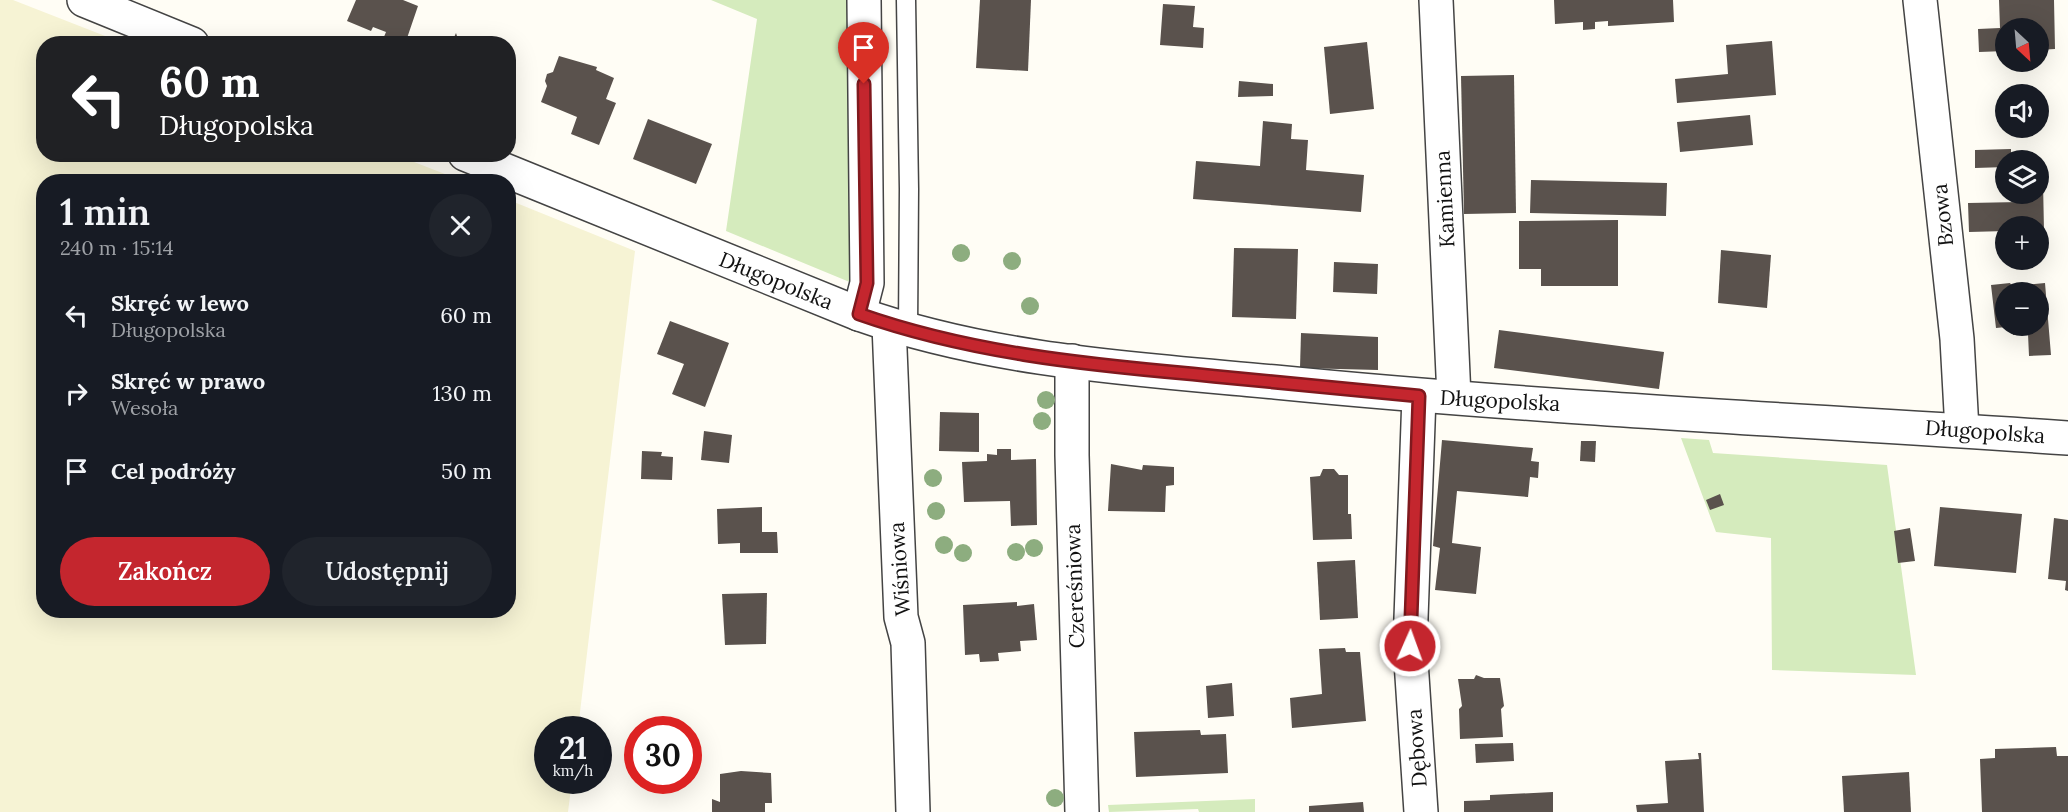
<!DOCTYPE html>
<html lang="pl">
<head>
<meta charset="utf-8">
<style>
  :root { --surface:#171b24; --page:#20242c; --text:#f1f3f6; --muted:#9ea1a6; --accent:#c4262e }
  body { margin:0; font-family:Lora,serif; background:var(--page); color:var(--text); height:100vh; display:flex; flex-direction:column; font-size:22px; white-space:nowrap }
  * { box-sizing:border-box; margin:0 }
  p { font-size:20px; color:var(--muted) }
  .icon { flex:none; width:33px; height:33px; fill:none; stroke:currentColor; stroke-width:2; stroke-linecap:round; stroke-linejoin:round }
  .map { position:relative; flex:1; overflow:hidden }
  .panel { position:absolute; left:36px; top:174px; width:480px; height:444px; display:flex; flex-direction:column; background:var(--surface); border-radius:24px; box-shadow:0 6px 24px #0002 }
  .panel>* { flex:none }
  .hud { position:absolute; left:36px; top:36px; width:480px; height:126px; border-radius:24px; box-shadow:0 6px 24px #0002; background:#202124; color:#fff; overflow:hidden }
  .needle { width:39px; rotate:154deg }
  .controls { position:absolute; left:1995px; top:18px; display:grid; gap:12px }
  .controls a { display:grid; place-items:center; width:54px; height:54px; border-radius:50%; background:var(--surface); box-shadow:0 6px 24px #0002; font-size:30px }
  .speed { position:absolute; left:534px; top:716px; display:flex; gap:12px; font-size:30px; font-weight:700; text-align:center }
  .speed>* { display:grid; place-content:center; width:78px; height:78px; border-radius:50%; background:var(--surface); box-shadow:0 6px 24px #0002; line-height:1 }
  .speed small { font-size:15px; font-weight:400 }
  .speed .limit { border:9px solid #d22; background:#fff; color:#111 }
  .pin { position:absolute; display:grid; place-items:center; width:51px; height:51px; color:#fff; margin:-62px -26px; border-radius:50% 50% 50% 0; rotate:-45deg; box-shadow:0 0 6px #0007 }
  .pin .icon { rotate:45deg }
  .me { position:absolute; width:66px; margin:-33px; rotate:2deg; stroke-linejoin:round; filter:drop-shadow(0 0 4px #0008) }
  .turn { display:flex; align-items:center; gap:21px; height:126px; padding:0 24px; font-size:27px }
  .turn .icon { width:78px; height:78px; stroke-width:2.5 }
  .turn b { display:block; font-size:42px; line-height:51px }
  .round { display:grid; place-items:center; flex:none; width:63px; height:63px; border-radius:32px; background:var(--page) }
  .head { display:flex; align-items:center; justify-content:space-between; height:102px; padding:0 24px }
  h1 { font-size:36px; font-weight:600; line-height:45px }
  .cta { display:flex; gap:12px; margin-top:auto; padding:12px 24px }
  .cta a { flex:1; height:69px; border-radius:36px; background:var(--accent); color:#fff; font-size:24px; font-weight:600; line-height:69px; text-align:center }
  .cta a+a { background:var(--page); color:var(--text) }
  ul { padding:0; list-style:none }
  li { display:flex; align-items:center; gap:18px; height:78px; padding:0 24px }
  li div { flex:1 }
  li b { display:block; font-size:22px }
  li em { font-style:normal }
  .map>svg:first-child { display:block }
  .farmland { fill:#f6f3d4 }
  .green { fill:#d5ebbd }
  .building { fill:#5a524d }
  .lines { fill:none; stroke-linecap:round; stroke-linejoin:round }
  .service-casing { stroke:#444; stroke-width:21 }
  .minor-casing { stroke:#444; stroke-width:36 }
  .service { stroke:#fff; stroke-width:18 }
  .minor { stroke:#fff; stroke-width:33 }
  .tree { fill:#8dad7f }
  .route-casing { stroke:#7f191e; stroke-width:15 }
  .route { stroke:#c4262e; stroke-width:10 }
  .labels { text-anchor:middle; stroke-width:6; stroke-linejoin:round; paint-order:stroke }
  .street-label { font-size:21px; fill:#111; stroke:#fff }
</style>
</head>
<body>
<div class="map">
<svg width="2068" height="812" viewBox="0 0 2068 812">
  <rect width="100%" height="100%" fill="#fffdf5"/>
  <path class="farmland" d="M 0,0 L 13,0 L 123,43 L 44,44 L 44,154 L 396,155 L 463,181 L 44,182 L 44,610 L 508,610 L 509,200 L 635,251 L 578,729 L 548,729 L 548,780 L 572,780 L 568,812 L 0,812 Z"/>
  <g class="green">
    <path d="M 711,0 L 848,0 L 852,283 L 726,231 L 757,19 Z"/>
    <path d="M 1681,438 L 1709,440 L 1713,453 L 1887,465 L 1916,675 L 1772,670 L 1771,538 L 1716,532 Z"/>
    <path d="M 1255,799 L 1255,812 L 1199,812 L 1198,809 L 1109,812 L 1108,805 Z"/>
  </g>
  <g class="building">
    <path d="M 356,0 L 403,0 L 418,6 L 405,44 L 381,44 L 386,32 L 373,27 L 371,31 L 347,21 Z"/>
    <path d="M 980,0 L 1031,0 L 1028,71 L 976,68 Z"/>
    <path d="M 1554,0 L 1673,0 L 1674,22 L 1608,26 L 1608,21 L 1595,22 L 1595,29 L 1583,30 L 1583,22 L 1555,24 Z"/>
    <path d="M 1999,0 L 2054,0 L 2055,49 L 2038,50 L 2038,28 L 2006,28 L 2006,51 L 1979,52 L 1978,29 L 2000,28 Z"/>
    <path d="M 1163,4 L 1195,6 L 1193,27 L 1204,28 L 1203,48 L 1160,45 Z"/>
    <path d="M 456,33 L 457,36 L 474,44 L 451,44 Z"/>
    <path d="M 1772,41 L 1776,95 L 1677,103 L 1675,79 L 1728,74 L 1726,45 Z"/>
    <path d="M 1367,42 L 1374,109 L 1330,114 L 1324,47 Z"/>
    <path d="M 559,56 L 597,67 L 596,70 L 614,78 L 606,99 L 616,103 L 599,145 L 571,134 L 577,117 L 541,102 L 547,86 L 545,81 L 547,74 L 553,72 Z"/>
    <path d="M 1514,75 L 1516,213 L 1464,214 L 1461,76 Z"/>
    <path d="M 1239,81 L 1273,84 L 1273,96 L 1238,97 Z"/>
    <path d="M 1750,115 L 1753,145 L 1680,152 L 1677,122 Z"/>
    <path d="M 648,119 L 712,144 L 696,184 L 633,159 Z"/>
    <path d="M 1263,121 L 1292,124 L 1291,139 L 1308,140 L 1306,170 L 1364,175 L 1361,212 L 1193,199 L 1196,161 L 1260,166 Z"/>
    <path d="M 2011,149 L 2011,160 L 2006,160 L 2006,167 L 1975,168 L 1975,150 Z"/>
    <path d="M 1531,180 L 1667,183 L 1666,216 L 1530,213 Z"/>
    <path d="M 2043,182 L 2044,231 L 2038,231 L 2038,226 L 2006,226 L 2006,231 L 1969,232 L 1968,203 L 2020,202 L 2019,194 L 2038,194 L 2038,183 Z"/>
    <path d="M 1618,220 L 1618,286 L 1541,286 L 1541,269 L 1519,269 L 1519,221 Z"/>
    <path d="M 1234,248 L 1298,249 L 1296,319 L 1232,317 Z"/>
    <path d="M 1721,250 L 1771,255 L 1767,308 L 1718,303 Z"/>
    <path d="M 1334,262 L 1378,264 L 1377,294 L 1333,292 Z"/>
    <path d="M 2010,283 L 2012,286 L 2045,283 L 2051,355 L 2029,356 L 2028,334 L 2013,335 L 2012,326 L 2038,326 L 2038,292 L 2006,292 L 2006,327 L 1996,328 L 1991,285 Z"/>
    <path d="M 670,321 L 729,343 L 705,407 L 672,394 L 684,364 L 657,354 Z"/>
    <path d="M 1499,330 L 1664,352 L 1659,389 L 1494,368 Z"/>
    <path d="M 1301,333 L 1378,337 L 1378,370 L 1300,368 Z"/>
    <path d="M 940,412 L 979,413 L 979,452 L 939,451 Z"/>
    <path d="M 704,431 L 732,435 L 729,463 L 701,460 Z"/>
    <path d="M 1442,440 L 1533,448 L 1531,461 L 1539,462 L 1538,478 L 1530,477 L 1528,497 L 1457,491 L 1452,543 L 1481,547 L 1476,594 L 1435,590 L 1440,548 L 1433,546 Z"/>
    <path d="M 1581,441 L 1596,441 L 1595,462 L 1580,461 Z"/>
    <path d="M 997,449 L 1011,449 L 1011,460 L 1036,459 L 1037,525 L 1011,526 L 1010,501 L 964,502 L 962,462 L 987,461 L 987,454 L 997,455 Z"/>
    <path d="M 642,451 L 662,452 L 661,456 L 673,457 L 672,480 L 641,479 Z"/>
    <path d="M 1111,464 L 1142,470 L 1143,465 L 1174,467 L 1174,485 L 1166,486 L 1165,512 L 1108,511 Z"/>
    <path d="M 1323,469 L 1334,469 L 1339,475 L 1348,475 L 1348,514 L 1351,514 L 1352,539 L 1313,540 L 1310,477 L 1320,476 Z"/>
    <path d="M 1720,494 L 1724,505 L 1710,510 L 1706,500 Z"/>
    <path d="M 762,507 L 762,532 L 777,532 L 778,553 L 740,553 L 740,543 L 718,544 L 717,509 Z"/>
    <path d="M 1940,507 L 2022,514 L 2016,573 L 1934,566 Z"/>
    <path d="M 2054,518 L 2068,520 L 2068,591 L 2065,590 L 2066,581 L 2048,579 Z"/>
    <path d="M 1910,528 L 1915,561 L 1898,563 L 1894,531 Z"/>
    <path d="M 1355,560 L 1358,618 L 1320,620 L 1317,562 Z"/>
    <path d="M 767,593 L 766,644 L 725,645 L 722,594 Z"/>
    <path d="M 1017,602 L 1017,606 L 1034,604 L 1037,640 L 1020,641 L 1021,651 L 998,653 L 999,661 L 980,662 L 979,654 L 965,655 L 963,605 Z"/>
    <path d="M 1345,648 L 1346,652 L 1360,652 L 1366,721 L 1292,728 L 1290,698 L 1322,694 L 1319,649 Z"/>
    <path d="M 1476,675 L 1484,678 L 1500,678 L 1504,706 L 1501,709 L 1503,737 L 1460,739 L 1459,709 L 1462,706 L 1458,679 L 1474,679 Z"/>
    <path d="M 1232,683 L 1234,716 L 1208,718 L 1206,686 Z"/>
    <path d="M 1200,730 L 1201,735 L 1226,734 L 1228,773 L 1136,777 L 1134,732 Z"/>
    <path d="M 1513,743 L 1514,761 L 1476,763 L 1475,744 Z"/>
    <path d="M 2056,747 L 2057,756 L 2068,756 L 2068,812 L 1982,812 L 1980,759 L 1995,758 L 1995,749 Z"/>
    <path d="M 1698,753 L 1701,753 L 1704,812 L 1637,812 L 1636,805 L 1668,803 L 1665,761 L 1699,759 Z"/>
    <path d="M 741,771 L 771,773 L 772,803 L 765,803 L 765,812 L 712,812 L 712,799 L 720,802 L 720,774 Z"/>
    <path d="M 1909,772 L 1911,812 L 1844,812 L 1842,776 Z"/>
    <path d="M 1553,792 L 1553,812 L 1464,812 L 1464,801 L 1490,800 L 1490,795 Z"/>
    <path d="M 1363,802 L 1364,812 L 1309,812 L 1309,806 Z"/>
  </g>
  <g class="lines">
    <g class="service-casing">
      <path id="service" d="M 906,0 L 909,189 L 908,331"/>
    </g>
    <g class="minor-casing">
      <g id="minor">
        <path d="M 84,0 L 192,44"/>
        <path d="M 1436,0 L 1454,397"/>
        <path d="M 1920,0 L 1957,339 L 1962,430"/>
        <path d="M 465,154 L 859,314 C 992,361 1135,369 1275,382 C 1538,408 1804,420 2068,438"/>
        <path d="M 859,314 L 867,283 L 864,0"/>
        <path d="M 889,325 L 901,617 L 908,643 L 913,812"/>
        <path d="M 1072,361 L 1072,455 L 1082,812"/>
        <path d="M 1419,396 L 1410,646 L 1421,812"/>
      </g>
    </g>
    <use href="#service" class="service"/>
    <use href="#minor" class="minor"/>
  </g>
  <g class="tree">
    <circle cx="961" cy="253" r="9"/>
    <circle cx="1012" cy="261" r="9"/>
    <circle cx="1030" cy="306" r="9"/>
    <circle cx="1046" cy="400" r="9"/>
    <circle cx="1042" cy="421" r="9"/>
    <circle cx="933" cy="478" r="9"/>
    <circle cx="936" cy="511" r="9"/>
    <circle cx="944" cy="545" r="9"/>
    <circle cx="1034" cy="548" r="9"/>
    <circle cx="1016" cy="552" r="9"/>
    <circle cx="963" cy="553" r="9"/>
    <circle cx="1055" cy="798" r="9"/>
  </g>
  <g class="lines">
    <g class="route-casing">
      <path id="route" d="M 864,84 L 867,283 L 859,314 C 967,352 1080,364 1193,374 C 1268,382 1343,389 1419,396 L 1410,646"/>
    </g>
    <use href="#route" class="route"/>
  </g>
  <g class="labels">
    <g class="street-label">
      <text transform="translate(1445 199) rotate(-93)" y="7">Kamienna</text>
      <text transform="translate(1943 215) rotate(-96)" y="7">Bzowa</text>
      <text transform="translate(776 281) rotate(22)" y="7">Długopolska</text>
      <text transform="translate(1500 401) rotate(3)" y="7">Długopolska</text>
      <text transform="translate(1985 432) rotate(4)" y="7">Długopolska</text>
      <text transform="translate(900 569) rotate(-94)" y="7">Wiśniowa</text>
      <text transform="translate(1075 586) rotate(-92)" y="7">Czereśniowa</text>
      <text transform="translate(1417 748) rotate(-94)" y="7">Dębowa</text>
    </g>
  </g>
</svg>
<div class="controls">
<a><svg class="needle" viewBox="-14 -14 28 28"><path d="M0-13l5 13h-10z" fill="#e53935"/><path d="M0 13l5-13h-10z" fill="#9ea1a6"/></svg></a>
<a><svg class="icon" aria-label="sound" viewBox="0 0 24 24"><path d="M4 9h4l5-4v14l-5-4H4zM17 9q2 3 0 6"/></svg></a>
<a><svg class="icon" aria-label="layers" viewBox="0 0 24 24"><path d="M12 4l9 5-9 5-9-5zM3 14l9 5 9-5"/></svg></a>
<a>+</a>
<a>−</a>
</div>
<div class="speed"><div>21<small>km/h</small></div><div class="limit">30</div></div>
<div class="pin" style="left:864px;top:84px;background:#d93025"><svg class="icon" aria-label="arrive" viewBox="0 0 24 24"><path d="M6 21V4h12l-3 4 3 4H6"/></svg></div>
<svg class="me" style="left:1410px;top:646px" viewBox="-20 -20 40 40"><circle r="17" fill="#c4262e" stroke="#fff" stroke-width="3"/><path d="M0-11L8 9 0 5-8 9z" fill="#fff"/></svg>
<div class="hud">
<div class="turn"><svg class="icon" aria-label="left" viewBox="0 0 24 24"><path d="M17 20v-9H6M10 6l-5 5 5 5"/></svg><div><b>60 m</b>Długopolska</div></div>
</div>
<section class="panel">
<div class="head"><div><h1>1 min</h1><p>240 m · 15:14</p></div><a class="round"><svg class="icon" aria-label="close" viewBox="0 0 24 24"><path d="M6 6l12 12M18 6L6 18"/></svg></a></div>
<ul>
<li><svg class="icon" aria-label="left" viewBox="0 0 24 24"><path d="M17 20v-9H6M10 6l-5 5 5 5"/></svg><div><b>Skręć w lewo</b><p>Długopolska</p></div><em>60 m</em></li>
<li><svg class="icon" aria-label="right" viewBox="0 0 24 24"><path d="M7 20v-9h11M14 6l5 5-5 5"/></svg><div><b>Skręć w prawo</b><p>Wesoła</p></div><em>130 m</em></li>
<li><svg class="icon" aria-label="arrive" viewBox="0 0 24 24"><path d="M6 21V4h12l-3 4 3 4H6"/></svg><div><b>Cel podróży</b></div><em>50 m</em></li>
</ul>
<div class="cta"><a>Zakończ</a><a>Udostępnij</a></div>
</section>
</div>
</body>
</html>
